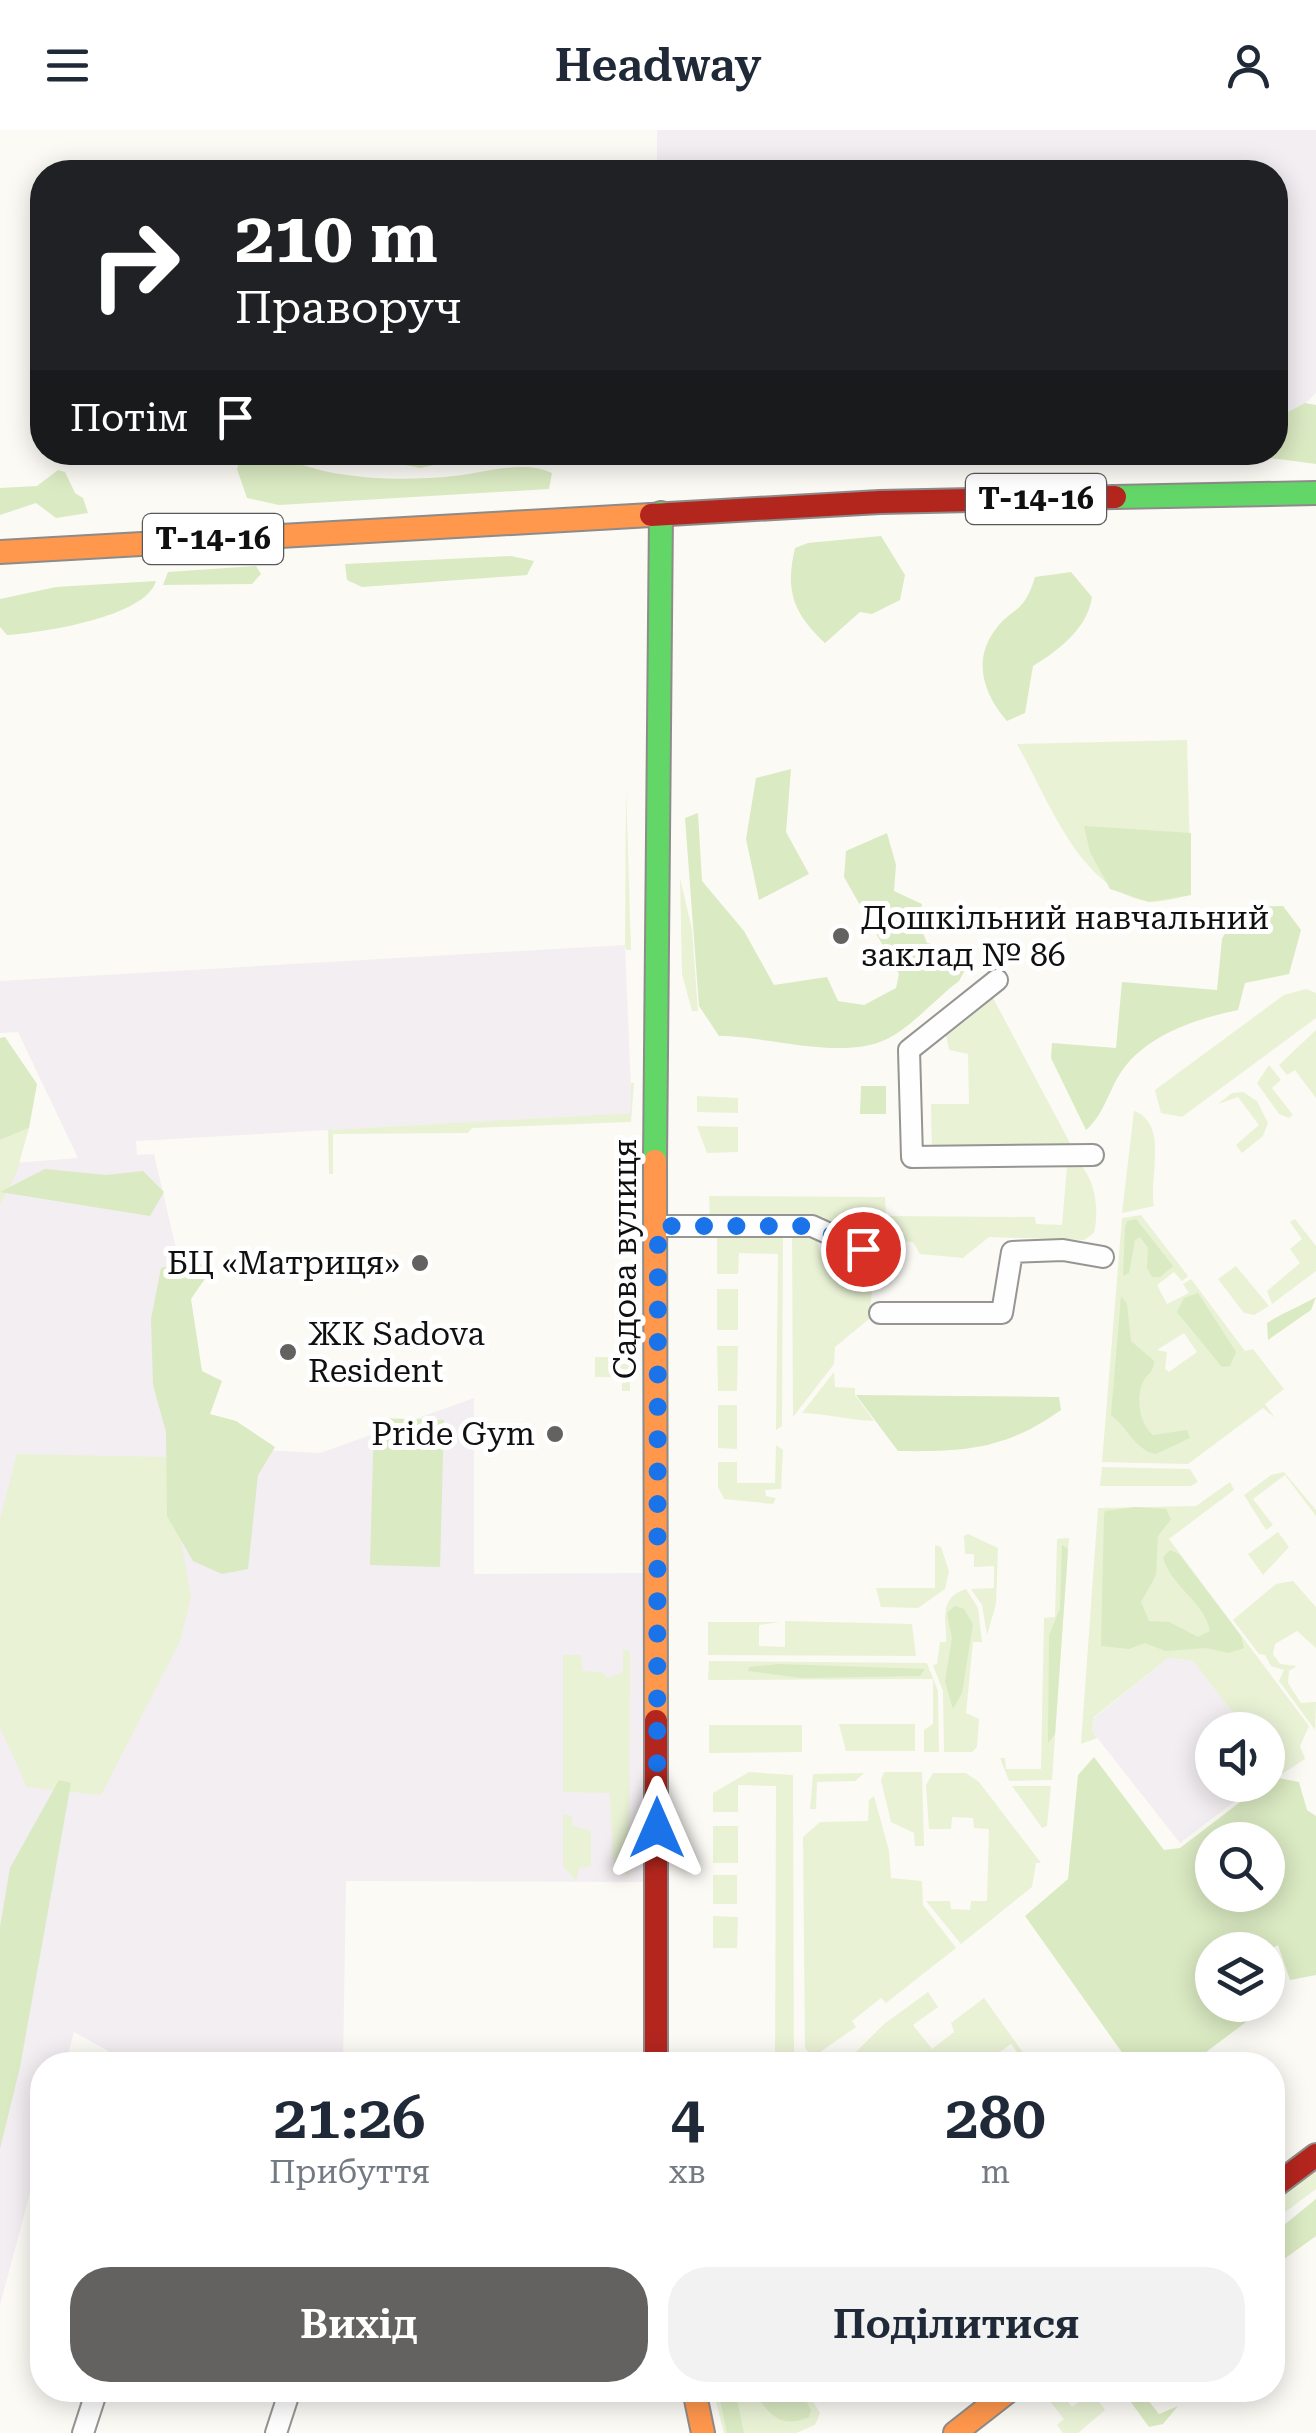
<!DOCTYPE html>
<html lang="uk">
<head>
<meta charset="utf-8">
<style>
  :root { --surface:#fff; --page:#f2f2f3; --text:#1f2937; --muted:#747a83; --accent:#636260 }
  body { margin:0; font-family:"Roboto Serif",serif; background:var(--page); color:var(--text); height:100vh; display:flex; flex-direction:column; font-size:38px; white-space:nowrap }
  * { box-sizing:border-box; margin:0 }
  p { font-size:32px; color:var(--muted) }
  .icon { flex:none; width:55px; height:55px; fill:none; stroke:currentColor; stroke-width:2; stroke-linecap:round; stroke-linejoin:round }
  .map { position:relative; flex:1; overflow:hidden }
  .details { position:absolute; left:30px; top:1922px; width:1255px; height:350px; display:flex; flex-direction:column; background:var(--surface); border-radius:40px; box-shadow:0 5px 25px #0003 }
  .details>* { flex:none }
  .guide { position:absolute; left:30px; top:30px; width:1258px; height:305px; border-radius:40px; box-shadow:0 5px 25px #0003; background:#202124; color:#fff; overflow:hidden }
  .controls { position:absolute; left:1195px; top:1582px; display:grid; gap:20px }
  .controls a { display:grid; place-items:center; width:90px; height:90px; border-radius:50%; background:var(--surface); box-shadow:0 5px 25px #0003; font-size:50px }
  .pin { position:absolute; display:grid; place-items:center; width:85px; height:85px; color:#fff; margin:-42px; border:5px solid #fff; border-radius:50%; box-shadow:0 2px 10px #0007 }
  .me { position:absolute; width:110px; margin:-55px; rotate:0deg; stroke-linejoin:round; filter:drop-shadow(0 0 8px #0008) }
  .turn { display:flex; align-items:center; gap:35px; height:210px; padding:0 40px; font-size:45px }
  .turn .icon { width:130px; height:130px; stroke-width:2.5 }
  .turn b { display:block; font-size:70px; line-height:85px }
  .then { display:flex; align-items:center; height:95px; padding:0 40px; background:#0003; gap:20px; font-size:38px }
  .eta { display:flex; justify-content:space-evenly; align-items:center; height:170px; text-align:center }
  .eta b { font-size:60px; font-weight:600; line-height:70px }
  .button { display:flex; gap:20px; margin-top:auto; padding:20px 40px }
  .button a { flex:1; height:115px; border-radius:40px; background:var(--accent); color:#fff; font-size:40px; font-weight:600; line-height:115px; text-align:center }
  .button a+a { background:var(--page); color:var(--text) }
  header { display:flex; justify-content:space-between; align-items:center; height:130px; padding:0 40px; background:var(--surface); font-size:45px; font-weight:600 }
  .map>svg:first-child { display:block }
  .industrial { fill:#f3eef1 }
  .green { fill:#e9f2d5; fill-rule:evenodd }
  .forest { fill:#daeac2; fill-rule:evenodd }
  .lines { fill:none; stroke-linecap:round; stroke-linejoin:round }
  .street-casing { stroke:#969593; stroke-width:24 }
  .fast-casing { stroke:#8d8c8a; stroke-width:26 }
  .slow-casing { stroke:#8d8c8a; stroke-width:26 }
  .jam-casing { stroke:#8d8c8a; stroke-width:26 }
  .street { stroke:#fffefe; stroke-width:20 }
  .fast { stroke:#63d668; stroke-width:22 }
  .slow { stroke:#ff974d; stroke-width:22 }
  .jam { stroke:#b3261e; stroke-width:22 }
  .route { stroke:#1a73e8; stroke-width:18; stroke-dasharray:0 32.4 }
  .poi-dot { fill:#636260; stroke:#fff; stroke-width:4 }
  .labels { text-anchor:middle; stroke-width:10; stroke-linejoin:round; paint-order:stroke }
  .shield { fill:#fff; stroke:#585858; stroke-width:2.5 }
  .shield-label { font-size:30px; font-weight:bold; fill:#101010 }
  .poi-label { font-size:32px; fill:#101010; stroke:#fff; text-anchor:start }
  .street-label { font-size:32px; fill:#101010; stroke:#fff }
</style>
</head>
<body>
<header><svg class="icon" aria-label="menu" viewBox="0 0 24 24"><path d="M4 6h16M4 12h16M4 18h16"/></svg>Headway<svg class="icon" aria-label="person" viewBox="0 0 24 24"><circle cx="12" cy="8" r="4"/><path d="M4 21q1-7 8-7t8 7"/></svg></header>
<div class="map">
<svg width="1316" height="2303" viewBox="0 0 1316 2303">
  <rect width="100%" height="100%" fill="#fcfaf5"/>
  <g class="industrial">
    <path d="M 657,0 L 1316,0 L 1316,263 L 1285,293 L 1286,329 L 1193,331 L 1194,323 L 1275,322 L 1275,42 L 657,42 Z"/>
    <path d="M 625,815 L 632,983 L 136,1011 L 137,1025 L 154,1024 L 176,1118 L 209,1317 L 320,1323 L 474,1268 L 474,1444 L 647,1443 L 649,1752 L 346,1751 L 343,1935 L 133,1935 L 74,1902 L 65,1935 L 42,1935 L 42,2018 L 0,2175 L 0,1034 L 78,1028 L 18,902 L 0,903 L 0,851 Z"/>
    <path d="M 1168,1528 L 1193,1531 L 1246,1600 L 1212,1600 L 1212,1655 L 1256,1655 L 1180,1713 L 1092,1601 L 1094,1588 Z"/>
  </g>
  <g class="green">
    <path d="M 1187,610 L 1191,765 C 1177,768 1159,774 1145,771 C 1078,757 1048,668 1017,614 Z"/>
    <path d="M 626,657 L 631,820 L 626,820 L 625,815 Z"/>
    <path d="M 680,748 L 692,799 L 698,881 L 692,881 L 682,844 Z"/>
    <path d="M 1306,859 L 1316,863 L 1316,888 L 1182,987 L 1161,983 L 1155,960 L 1284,865 Z"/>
    <path d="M 992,866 L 1070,1013 L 1065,1018 L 932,1022 L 931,974 L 969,974 L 968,924 L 949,920 L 945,900 Z"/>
    <path d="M 1316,900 L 1316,968 L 1295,940 L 1287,945 L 1279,935 Z"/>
    <path d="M 1269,935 L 1281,950 L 1272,958 L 1293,985 L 1289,988 L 1279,984 L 1257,953 Z"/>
    <path d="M 631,953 L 634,953 L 631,992 L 472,998 L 468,1003 L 333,1004 L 333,1044 L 329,1044 L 328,1000 L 631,983 Z"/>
    <path d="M 1243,962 L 1257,971 L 1268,993 L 1263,1006 L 1242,1023 L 1236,1015 L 1259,995 L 1238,967 L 1218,974 L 1232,963 Z"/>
    <path d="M 697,966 L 738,968 L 738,983 L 697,982 Z"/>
    <path d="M 1134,981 C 1169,994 1149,1045 1154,1076 L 1122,1083 Z"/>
    <path d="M 697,996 L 738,997 L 738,1022 L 707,1023 Z"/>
    <path d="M 29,998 L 16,1044 L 0,1075 L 0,1010 Z"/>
    <path d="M 1068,1025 C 1095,1040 1100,1076 1094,1103 L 1084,1110 L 989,1107 L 963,1128 L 920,1124 L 913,1112 L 866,1110 L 866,1098 L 853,1091 L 710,1090 L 709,1066 L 885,1067 L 886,1086 L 1035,1087 L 1036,1094 L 1062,1095 Z"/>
    <path d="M 1141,1085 L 1188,1146 L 1182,1151 L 1174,1142 L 1157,1155 L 1167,1174 L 1189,1163 L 1183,1154 L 1191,1149 L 1245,1221 L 1253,1219 L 1284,1259 L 1265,1274 L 1275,1288 L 1263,1278 L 1188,1334 L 1102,1332 L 1122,1088 ZM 1184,1203 L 1197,1222 L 1169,1242 L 1165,1239 L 1167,1222 L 1157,1220 Z"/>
    <path d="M 1295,1089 L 1316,1116 L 1316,1141 L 1272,1174 L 1267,1161 L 1300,1133 L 1290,1119 L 1302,1109 L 1290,1092 Z"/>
    <path d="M 783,1102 L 782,1296 L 776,1300 L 778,1124 L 739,1123 L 738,1144 L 717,1144 L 717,1104 Z"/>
    <path d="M 792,1102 L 808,1102 L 817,1109 L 820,1123 L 830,1123 L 830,1134 L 864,1136 L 865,1124 L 875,1133 L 869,1189 L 835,1217 L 834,1234 L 793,1287 Z"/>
    <path d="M 1236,1136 L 1269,1176 L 1254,1185 L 1244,1183 L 1218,1149 Z"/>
    <rect x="717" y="1159" width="21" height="41"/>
    <path d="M 717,1216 L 738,1216 L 737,1261 L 718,1261 Z"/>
    <path d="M 595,1227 L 630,1227 L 630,1261 L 622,1261 L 622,1247 L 595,1247 Z"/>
    <path d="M 834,1242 L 835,1257 L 855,1258 L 855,1265 L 874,1291 C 849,1290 828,1284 802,1283 Z"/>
    <path d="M 718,1275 L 737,1275 L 737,1319 L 718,1318 Z"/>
    <path d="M 776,1315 L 783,1320 L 781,1359 L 765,1360 L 766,1366 L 776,1368 L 773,1374 L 724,1369 L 718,1357 L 718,1332 L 737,1332 L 737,1353 L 775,1353 Z"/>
    <path d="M 17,1324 L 166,1327 L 191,1467 L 180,1511 L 101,1665 L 27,1657 L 0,1597 L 0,1389 Z"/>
    <path d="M 1102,1337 L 1190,1339 L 1198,1352 L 1191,1356 L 1100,1356 Z"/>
    <path d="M 1284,1342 L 1316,1380 L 1316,1386 L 1285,1345 L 1253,1369 L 1273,1395 L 1266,1400 L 1244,1365 L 1271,1345 Z"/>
    <path d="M 1230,1352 L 1234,1360 L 1169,1409 L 1309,1596 L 1300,1616 L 1305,1629 L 1282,1644 L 1268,1628 L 1268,1600 L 1246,1600 L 1193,1531 L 1168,1528 L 1094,1587 L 1092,1601 L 1097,1608 L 1081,1614 L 1098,1378 L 1196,1376 Z"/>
    <path d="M 1278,1402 L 1289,1417 L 1263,1445 L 1248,1424 Z"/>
    <path d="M 968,1404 L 998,1418 L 996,1474 L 987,1505 L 982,1475 L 971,1459 L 994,1458 L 994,1436 L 974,1437 L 974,1424 L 965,1424 L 964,1406 Z"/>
    <path d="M 1069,1408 L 1052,1650 L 1009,1651 L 1000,1628 L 1005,1628 L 1006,1639 L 1041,1639 L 1044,1488 L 1055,1487 L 1057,1409 Z"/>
    <path d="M 935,1415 L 941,1417 L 949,1441 L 945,1459 L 918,1478 L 881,1477 L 876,1458 L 935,1458 Z"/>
    <path d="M 1293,1451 L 1316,1477 L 1316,1518 L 1297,1501 L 1275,1514 L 1273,1524 L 1280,1534 L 1297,1536 L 1289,1541 L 1288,1553 L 1301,1573 L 1316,1572 L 1315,1600 L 1279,1551 L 1284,1540 L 1271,1536 L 1265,1525 L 1259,1524 L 1233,1490 L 1276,1454 Z"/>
    <path d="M 966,1459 L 978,1478 L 982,1512 L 973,1512 L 966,1583 L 979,1589 L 977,1617 L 972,1622 L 944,1622 L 943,1561 L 933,1535 L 937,1534 L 940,1512 L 946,1512 C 948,1494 936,1468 966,1459 Z"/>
    <path d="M 785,1491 L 912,1494 L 916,1526 L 708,1525 L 708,1492 L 780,1492 L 759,1495 L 759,1516 L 785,1517 Z"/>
    <path d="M 623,1520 L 630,1521 L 629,1747 L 613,1731 L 610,1663 L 563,1662 L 563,1525 L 581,1525 L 582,1541 L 601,1542 L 608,1548 L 623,1542 Z"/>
    <path d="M 709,1531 L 927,1533 L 938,1561 L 939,1622 L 924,1622 L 924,1600 L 933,1594 L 933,1549 L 708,1550 Z"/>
    <path d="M 839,1594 L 915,1594 L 915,1621 L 846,1621 Z"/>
    <path d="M 709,1595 L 802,1595 L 802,1622 L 709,1623 Z"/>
    <path d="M 749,1642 L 793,1645 L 794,1935 L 775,1935 L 776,1656 L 738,1655 L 738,1682 L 713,1682 L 713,1663 Z"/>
    <path d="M 884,1642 L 922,1642 L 924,1716 L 915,1716 L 914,1703 L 891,1692 L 881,1650 Z"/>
    <path d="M 864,1643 L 855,1651 L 817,1652 L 816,1679 L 810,1679 L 813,1644 Z"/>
    <path d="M 966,1643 L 979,1652 L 1041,1733 L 1036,1733 L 1032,1757 L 961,1814 L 926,1771 L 950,1771 L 951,1779 L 970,1780 L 971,1771 L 987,1771 L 989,1699 L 974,1698 L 973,1688 L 952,1687 L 951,1699 L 929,1699 L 926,1655 L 933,1643 Z"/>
    <path d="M 1012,1656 L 1051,1656 L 1047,1696 L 1042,1698 Z"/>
    <path d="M 874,1666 L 889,1721 L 891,1748 L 922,1751 L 923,1775 L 956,1818 L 886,1873 L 881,1868 L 852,1891 L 856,1897 L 813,1927 L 805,1918 L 803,1707 L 820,1692 L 868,1691 L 869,1670 Z"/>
    <path d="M 563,1684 L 571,1686 L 573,1696 L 591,1701 L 591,1736 L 579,1738 L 576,1751 L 563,1736 Z"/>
    <rect x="713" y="1696" width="25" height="37"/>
    <rect x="713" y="1745" width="24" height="29"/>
    <path d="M 713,1786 L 738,1787 L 737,1818 L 713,1818 Z"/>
    <path d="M 928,1862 L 938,1877 L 913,1895 L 932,1919 L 954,1902 L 951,1893 L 984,1868 L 1032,1935 L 1027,1935 L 1011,1914 L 982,1935 L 843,1935 L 884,1894 Z"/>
    <path d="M 1316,2037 L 1316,2059 L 1273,2091 L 1273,2070 Z"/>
    <path d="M 713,2260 L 806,2260 L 820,2283 L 815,2295 L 796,2303 L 724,2303 Z"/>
    <path d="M 1077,2260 L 1091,2260 L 1105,2280 L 1078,2303 L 1063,2303 L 1057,2295 L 1064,2289 L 1049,2270 L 1060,2261 L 1072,2277 L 1083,2269 Z"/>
  </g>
  <g class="forest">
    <path d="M 1305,273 L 1316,275 L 1316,334 L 1271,328 L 1275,289 Z"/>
    <path d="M 273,322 C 322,350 398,352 454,346 C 484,343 524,329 552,343 L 549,359 L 279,375 L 247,368 L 237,339 L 241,323 Z"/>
    <path d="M 320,323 L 489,323 L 485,335 L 453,331 L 420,338 L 371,328 L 337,330 Z"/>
    <path d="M 58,340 L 65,342 L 75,363 L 83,368 L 88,383 L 56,388 L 36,373 L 0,385 L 0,358 L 37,356 Z"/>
    <path d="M 881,406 L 905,445 L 900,470 L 872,484 L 860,482 L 825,513 C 793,483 785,461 795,418 L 808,413 Z"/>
    <path d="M 511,426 L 534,431 L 527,445 L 362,457 L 347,450 L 345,434 Z"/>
    <path d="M 256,436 L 261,444 L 252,454 L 163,455 L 168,442 Z"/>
    <path d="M 1071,442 L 1092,467 C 1088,498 1058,521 1033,536 L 1025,583 L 1007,591 C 986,567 972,534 993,503 C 1011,476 1023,487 1035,447 Z"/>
    <path d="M 156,451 C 146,487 41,503 7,505 L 0,497 L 0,469 L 56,457 Z"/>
    <path d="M 791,639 L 786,702 L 809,744 L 759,770 L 746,709 L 756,648 Z"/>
    <path d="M 698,683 L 702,751 L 744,801 L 774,855 L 827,847 L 838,871 L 864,875 L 896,858 L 899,844 L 844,747 L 846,721 L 887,703 L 896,735 L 894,761 L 922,774 L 919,793 L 927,813 L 957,820 L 966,838 L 959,851 C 936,868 913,896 887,909 C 843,931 767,906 719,906 L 699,876 L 685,688 Z"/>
    <path d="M 1084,696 L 1191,703 L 1191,765 L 1149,772 L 1110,759 L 1090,722 Z"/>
    <path d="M 1283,776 L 1301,800 L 1289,844 L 1245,853 L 1238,880 C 1195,889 1142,906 1118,947 C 1107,966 1103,985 1086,1000 L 1051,928 L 1052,913 L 1116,918 L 1122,852 L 1217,860 L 1222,809 L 1238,777 Z"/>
    <path d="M 5,907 L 37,954 L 29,998 L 0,1010 L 0,908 Z"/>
    <path d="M 861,956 L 886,956 L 886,984 L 860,984 Z"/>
    <path d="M 45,1039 L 106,1045 L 143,1041 L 164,1062 L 150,1086 L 0,1062 Z"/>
    <path d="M 1136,1089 L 1173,1136 L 1160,1147 L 1152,1147 L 1147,1138 L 1148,1118 L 1140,1107 L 1135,1110 L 1129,1143 L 1123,1146 L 1125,1097 L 1127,1091 Z"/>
    <path d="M 194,1130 L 211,1140 L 191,1169 L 202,1241 L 222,1251 L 210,1284 L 236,1291 L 275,1317 L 258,1345 L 248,1439 L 222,1444 L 193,1431 L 167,1386 L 166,1302 L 153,1255 L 151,1189 L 161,1138 Z"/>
    <path d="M 1198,1163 L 1236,1222 L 1230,1236 L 1222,1237 L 1177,1182 L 1184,1168 Z"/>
    <path d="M 1121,1166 L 1127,1174 L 1131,1211 L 1154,1231 C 1153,1244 1148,1242 1143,1252 C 1135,1267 1140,1295 1153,1305 L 1187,1300 L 1190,1308 L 1156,1324 C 1136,1321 1127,1297 1111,1285 Z"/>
    <path d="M 1316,1167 L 1311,1180 L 1268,1210 L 1267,1193 C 1284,1182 1299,1177 1316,1167 Z"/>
    <path d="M 856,1265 L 1059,1267 L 1061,1280 C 1005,1320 964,1322 898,1321 Z"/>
    <path d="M 374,1288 L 444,1290 L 440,1437 L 370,1435 Z"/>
    <path d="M 1135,1377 L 1166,1379 L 1171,1389 L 1158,1406 L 1156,1445 L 1141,1472 L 1149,1491 L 1169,1492 L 1198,1507 L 1210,1501 C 1205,1472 1171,1457 1163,1427 L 1170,1420 L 1179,1424 L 1241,1506 L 1244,1518 L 1229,1523 L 1206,1518 L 1165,1521 L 1145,1513 L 1129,1519 L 1101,1516 L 1104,1385 L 1105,1381 Z"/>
    <path d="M 1062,1415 L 1068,1419 L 1055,1604 L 1048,1613 L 1049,1506 L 1060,1478 Z"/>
    <path d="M 955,1476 L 964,1479 L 973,1494 L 962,1563 L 953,1579 L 945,1552 L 952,1508 L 947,1483 Z"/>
    <path d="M 779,1534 L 925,1539 L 920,1546 L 801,1548 L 748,1541 L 749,1537 Z"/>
    <path d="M 1094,1627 L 1164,1720 L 1180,1718 L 1273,1647 L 1299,1652 L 1307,1680 L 1316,1686 L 1316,1845 L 1290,1850 L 1278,1815 L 1268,1821 L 1212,1820 L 1212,1875 L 1242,1875 L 1246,1892 L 1189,1935 L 1131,1935 L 1025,1786 L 1068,1749 L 1078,1645 ZM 1268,1710 L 1268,1765 L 1212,1765 L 1212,1710 Z"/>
    <path d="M 59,1650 L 71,1653 L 20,1937 L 0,2019 L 0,1797 L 10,1738 Z"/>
    <path d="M 1316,2069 L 1316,2106 L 1273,2137 L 1273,2104 Z"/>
    <path d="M 718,2260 L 735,2260 L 744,2303 L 727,2303 Z"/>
    <path d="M 753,2260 L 800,2260 L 811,2280 L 809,2287 C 780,2300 768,2283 753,2260 Z"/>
    <path d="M 1122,2260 L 1140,2260 L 1159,2284 L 1178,2276 L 1163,2294 L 1149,2297 Z"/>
  </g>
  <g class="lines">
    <g class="street-casing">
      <g id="street">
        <path d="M 997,850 L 909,920 L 912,1027 L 1093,1025"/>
        <path d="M 658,1096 L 812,1096 L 863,1119"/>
        <path d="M 880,1183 L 1002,1183 L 1012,1122 L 1063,1120 L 1103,1127"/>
        <path d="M 83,2303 L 97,2260"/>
        <path d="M 276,2303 L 290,2260"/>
      </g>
    </g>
    <g class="fast-casing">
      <g id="fast">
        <path d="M 1115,367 L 1316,363"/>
        <path d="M 655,1031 L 661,383"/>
      </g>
    </g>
    <g class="slow-casing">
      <g id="slow">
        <path d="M 0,422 L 651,385"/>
        <path d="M 655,1031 L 656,1591"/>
        <path d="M 694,2260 L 703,2303"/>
        <path d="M 955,2303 L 1010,2260"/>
      </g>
    </g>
    <g class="jam-casing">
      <g id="jam">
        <path d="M 651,385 L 880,372 L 1115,367"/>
        <path d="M 656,1591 L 656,1935"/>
        <path d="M 1272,2058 L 1316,2025"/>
      </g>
    </g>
    <use href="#street" class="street"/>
    <use href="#fast" class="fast"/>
    <use href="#slow" class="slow"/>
    <use href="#jam" class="jam"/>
  </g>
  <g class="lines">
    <path class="route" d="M 657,1698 L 658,1096 L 812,1096 L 863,1119"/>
  </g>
  <g class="poi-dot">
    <circle cx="841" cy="806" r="10"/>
    <circle cx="420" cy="1133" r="10"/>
    <circle cx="288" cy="1222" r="10"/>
    <circle cx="555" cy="1304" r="10"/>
  </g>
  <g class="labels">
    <g class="shield">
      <rect x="966" y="344" width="140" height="50" rx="8"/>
      <rect x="143" y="384" width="140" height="50" rx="8"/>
    </g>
    <g class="shield-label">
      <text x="1036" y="379">Т-14-16</text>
      <text x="213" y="419">Т-14-16</text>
    </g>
    <g class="poi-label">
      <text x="861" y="799">Дошкільний навчальний<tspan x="861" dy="37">заклад № 86</tspan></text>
      <text x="400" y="1144" text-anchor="end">БЦ «Матриця»</text>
      <text x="308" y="1215">ЖК Sadova<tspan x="308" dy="37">Resident</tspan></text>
      <text x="535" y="1315" text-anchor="end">Pride Gym</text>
    </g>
    <g class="street-label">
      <text transform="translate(625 1129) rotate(-90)" y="11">Садова вулиця</text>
    </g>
  </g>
</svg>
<div class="controls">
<a><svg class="icon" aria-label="sound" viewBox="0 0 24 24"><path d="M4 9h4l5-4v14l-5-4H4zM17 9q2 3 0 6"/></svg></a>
<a><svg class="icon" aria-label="search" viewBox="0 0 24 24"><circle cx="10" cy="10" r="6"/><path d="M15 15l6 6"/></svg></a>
<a><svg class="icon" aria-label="layers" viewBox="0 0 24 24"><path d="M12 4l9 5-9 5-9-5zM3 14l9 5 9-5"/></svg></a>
</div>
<div class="pin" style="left:863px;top:1119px;background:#d93025"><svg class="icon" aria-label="arrive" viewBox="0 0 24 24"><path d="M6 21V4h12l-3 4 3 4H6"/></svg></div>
<svg class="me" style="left:657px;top:1698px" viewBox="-20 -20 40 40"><path d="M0-17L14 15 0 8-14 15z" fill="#1a73e8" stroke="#fff" stroke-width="4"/></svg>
<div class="guide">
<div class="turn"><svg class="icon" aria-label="right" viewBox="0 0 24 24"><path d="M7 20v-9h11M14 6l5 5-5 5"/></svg><div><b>210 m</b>Праворуч</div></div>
<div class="then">Потім<svg class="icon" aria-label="arrive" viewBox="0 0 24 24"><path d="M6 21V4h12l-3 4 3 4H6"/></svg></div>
</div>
<section class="details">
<div class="eta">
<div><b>21:26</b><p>Прибуття</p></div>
<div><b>4</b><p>хв</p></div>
<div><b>280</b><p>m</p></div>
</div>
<div class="button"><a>Вихід</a><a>Поділитися</a></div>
</section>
</div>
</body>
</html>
